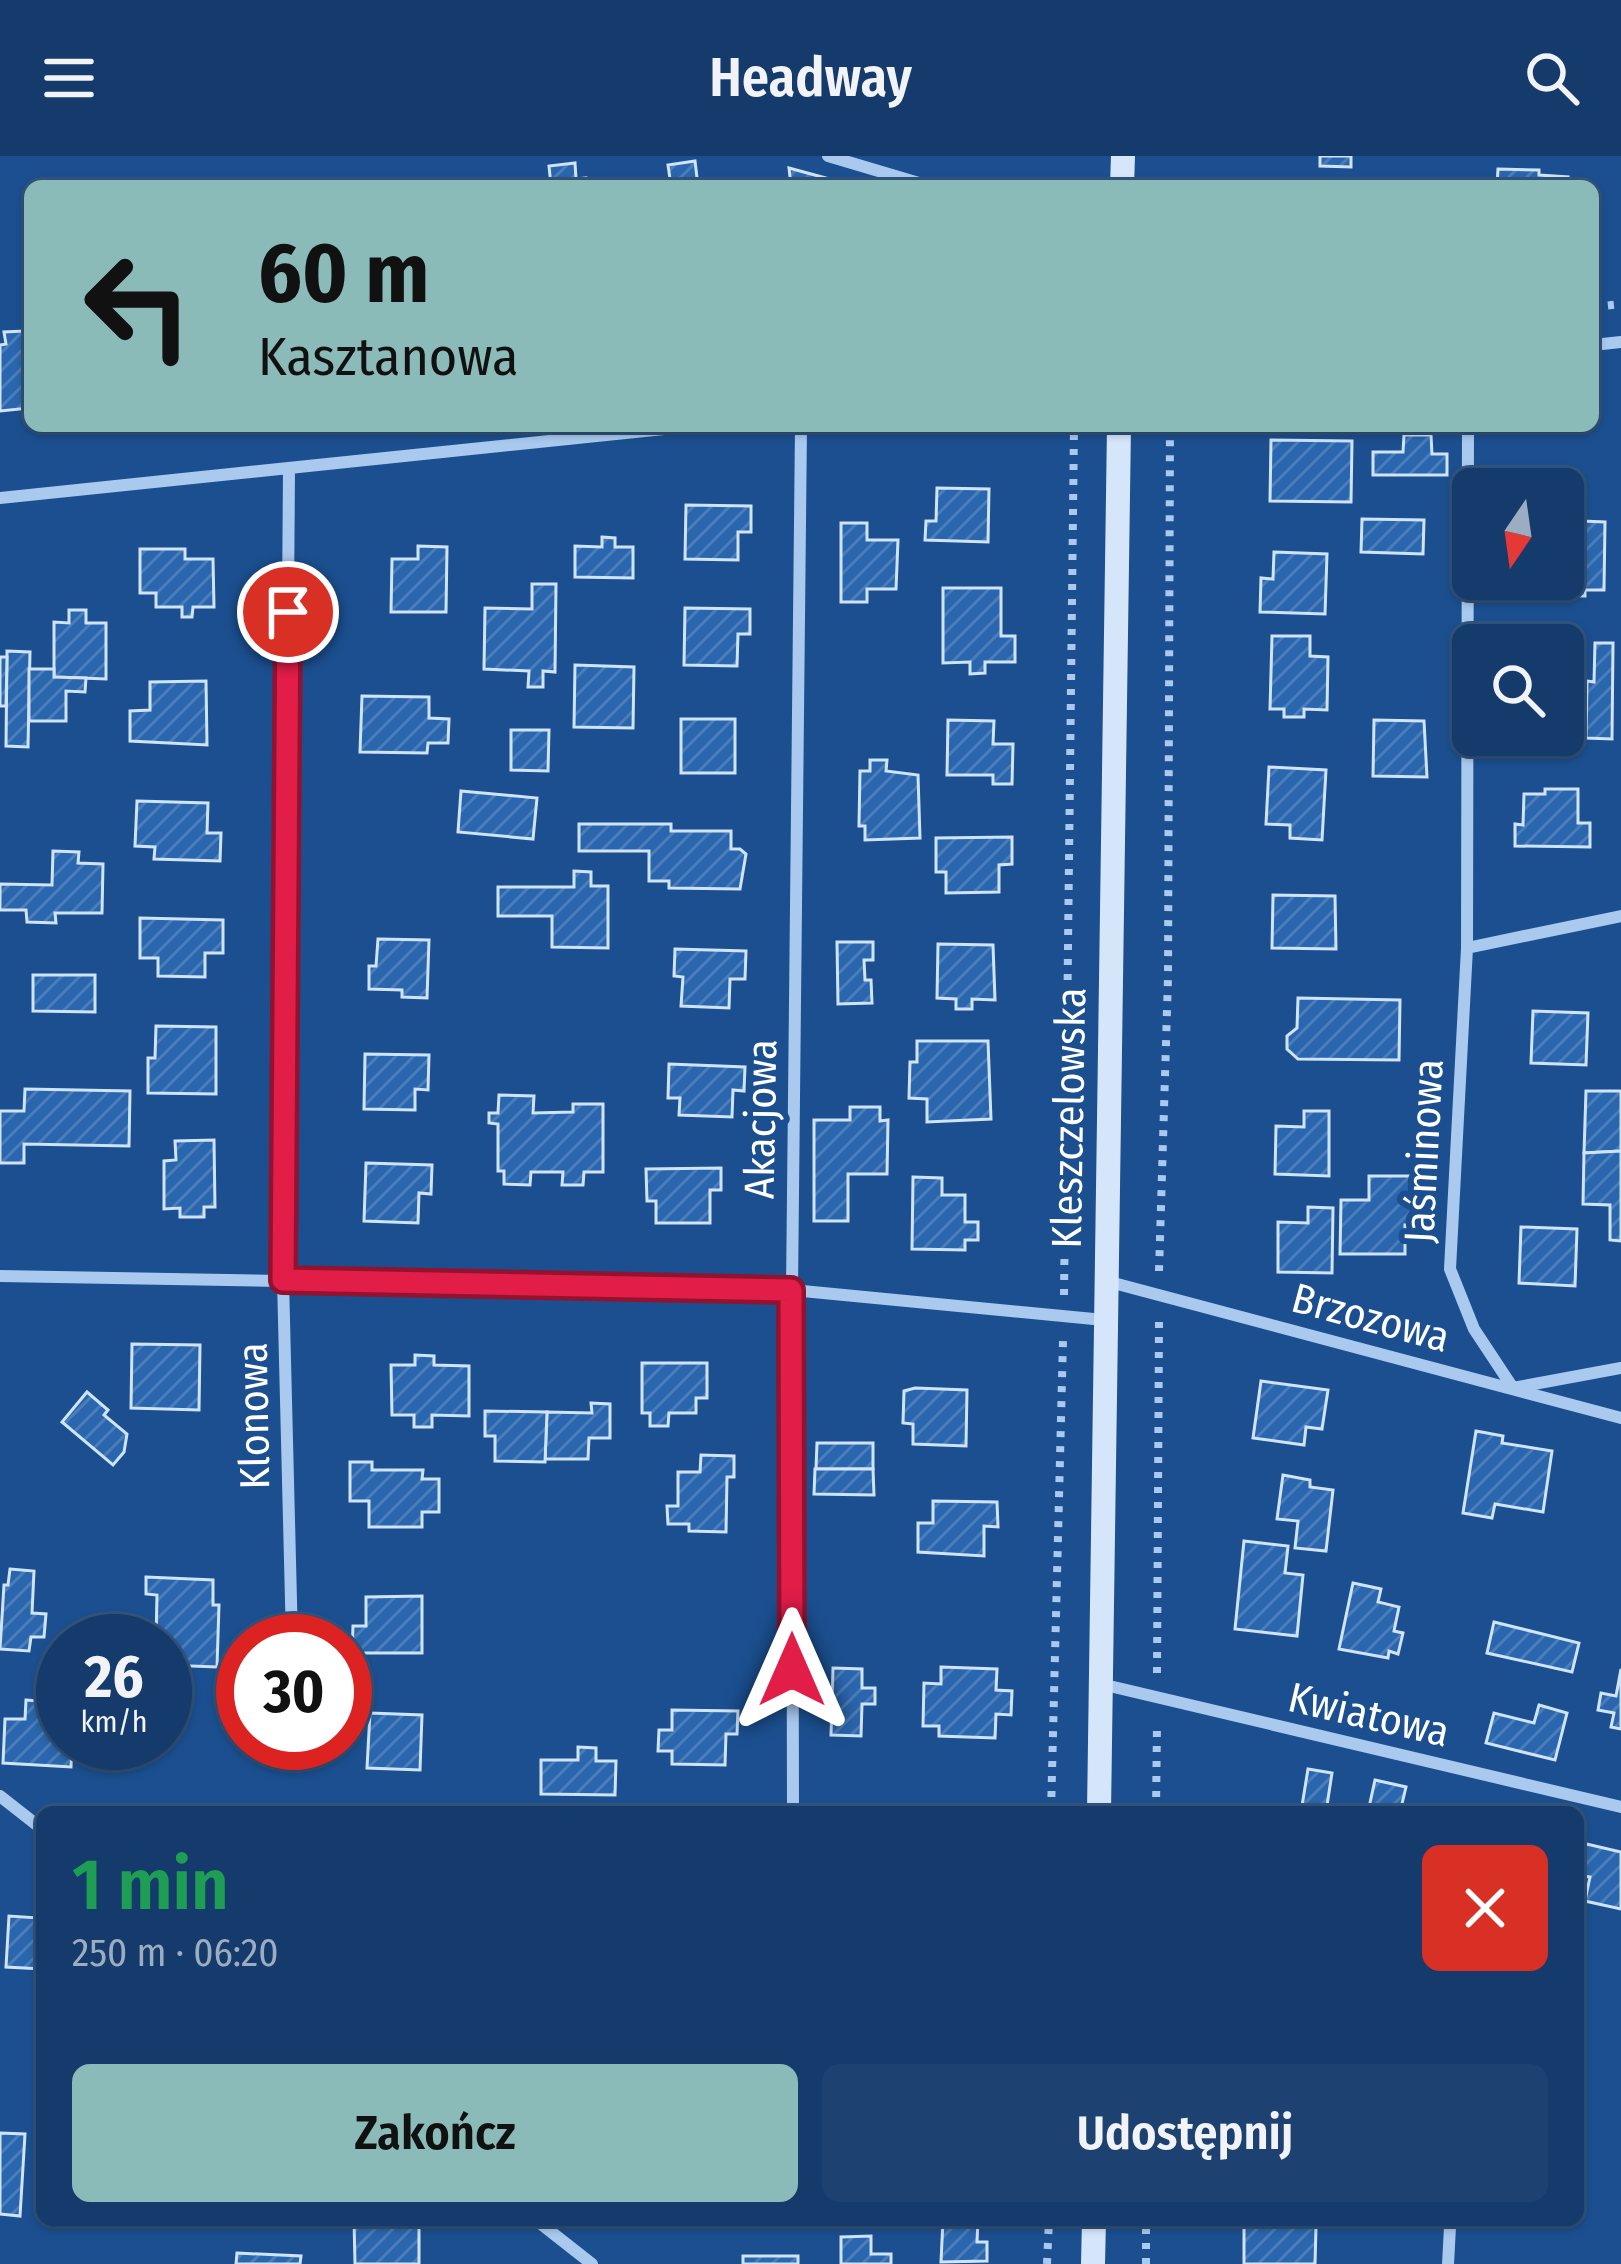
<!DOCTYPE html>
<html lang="pl">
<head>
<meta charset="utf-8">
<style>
  :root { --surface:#143b6b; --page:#1d4271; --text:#f1f3f6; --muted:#9dadc1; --line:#33557e; --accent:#8bbbb9 }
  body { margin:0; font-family:"Fira Sans Condensed",sans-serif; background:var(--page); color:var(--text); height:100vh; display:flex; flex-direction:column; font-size:45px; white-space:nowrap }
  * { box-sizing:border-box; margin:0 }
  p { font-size:39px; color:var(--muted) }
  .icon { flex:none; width:66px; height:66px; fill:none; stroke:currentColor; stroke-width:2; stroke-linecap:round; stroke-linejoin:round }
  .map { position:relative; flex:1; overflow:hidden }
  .sheet { position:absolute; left:36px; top:1650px; width:1548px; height:420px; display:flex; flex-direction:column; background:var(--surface); border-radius:18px; box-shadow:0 3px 9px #0004,0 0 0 3px var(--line) }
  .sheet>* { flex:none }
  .hud { position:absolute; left:24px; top:24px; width:1575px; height:252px; border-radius:18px; box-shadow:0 3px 9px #0004,0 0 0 3px var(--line); background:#8bbbb9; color:#111; overflow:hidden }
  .needle { width:78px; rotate:193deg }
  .controls { position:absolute; left:1452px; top:312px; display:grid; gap:24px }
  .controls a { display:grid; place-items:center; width:132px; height:132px; border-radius:18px; background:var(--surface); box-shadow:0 3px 9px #0004,0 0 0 3px var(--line); font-size:60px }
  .speed { position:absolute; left:36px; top:1458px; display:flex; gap:24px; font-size:60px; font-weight:700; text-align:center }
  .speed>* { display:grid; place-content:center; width:156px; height:156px; border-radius:50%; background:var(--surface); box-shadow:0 3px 9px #0004,0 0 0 3px var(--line); line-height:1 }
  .speed small { font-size:30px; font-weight:400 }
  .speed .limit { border:18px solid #d22; background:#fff; color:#111 }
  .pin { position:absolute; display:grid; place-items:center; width:102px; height:102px; color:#fff; margin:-51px; border:6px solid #fff; border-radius:50%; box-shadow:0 3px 12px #0007 }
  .me { position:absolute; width:132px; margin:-66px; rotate:0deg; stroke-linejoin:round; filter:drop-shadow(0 0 9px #0008) }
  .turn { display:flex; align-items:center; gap:42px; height:252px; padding:0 36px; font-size:54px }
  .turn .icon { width:156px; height:156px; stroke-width:2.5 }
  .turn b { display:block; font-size:84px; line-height:102px }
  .round { display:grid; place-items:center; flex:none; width:126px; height:126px; border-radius:18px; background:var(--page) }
  .head { display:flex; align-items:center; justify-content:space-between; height:204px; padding:0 36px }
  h1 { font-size:72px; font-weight:600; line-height:90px; color:#1e9e55 }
  .cta { display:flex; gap:24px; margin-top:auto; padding:24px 36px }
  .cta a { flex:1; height:138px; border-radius:18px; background:var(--accent); color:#111; font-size:48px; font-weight:600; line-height:138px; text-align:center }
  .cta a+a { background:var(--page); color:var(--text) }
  header { display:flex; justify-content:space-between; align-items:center; height:156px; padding:0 36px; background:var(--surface); font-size:54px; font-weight:600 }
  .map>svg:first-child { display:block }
  .building { fill:url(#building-hatch); stroke:#cfe3fa; stroke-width:3 }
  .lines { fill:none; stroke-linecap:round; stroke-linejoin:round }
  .path { stroke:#a9c9ee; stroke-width:8; stroke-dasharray:6 9; stroke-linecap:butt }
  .minor { stroke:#a9c9ee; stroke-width:12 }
  .secondary { stroke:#d6e6fa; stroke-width:24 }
  .route-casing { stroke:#92132f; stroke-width:30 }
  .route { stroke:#e11d48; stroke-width:21 }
  .labels { text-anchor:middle; stroke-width:12; stroke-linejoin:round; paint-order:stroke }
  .street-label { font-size:42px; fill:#fff; stroke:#1b4f8f }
</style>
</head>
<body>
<header><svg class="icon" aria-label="menu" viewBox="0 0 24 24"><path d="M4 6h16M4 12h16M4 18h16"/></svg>Headway<svg class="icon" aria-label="search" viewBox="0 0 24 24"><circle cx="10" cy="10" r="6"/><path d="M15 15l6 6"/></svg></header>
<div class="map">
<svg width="1621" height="2108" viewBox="0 0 1621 2108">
  <defs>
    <pattern id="building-hatch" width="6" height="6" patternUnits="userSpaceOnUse" patternTransform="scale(3)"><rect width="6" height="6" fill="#2a66ad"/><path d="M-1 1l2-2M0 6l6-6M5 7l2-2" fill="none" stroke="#4a7db9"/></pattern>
  </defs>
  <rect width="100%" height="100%" fill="#1b4f8f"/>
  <g class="building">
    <path d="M 1320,0 L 1351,0 L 1351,11 L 1320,10 Z"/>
    <path d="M 695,5 L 698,30 L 671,30 L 668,9 Z"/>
    <path d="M 575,7 L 576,23 L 586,22 L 587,30 L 551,30 L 549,10 Z"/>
    <path d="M 789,12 L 833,24 L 833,30 L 791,30 Z"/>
    <path d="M 1498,13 L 1539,14 L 1539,19 L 1568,21 L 1567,30 L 1497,30 Z"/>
    <path d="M 24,175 L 25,186 L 30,186 L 30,252 L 0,255 L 0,189 L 6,188 L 4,176 Z"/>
    <path d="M 1404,279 L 1431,279 L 1432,298 L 1447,298 L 1447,319 L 1373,319 L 1373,296 L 1403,296 Z"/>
    <path d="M 1271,284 L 1352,285 L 1351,346 L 1270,345 Z"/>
    <path d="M 937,332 L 989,333 L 988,386 L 925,384 L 926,365 L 936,365 Z"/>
    <path d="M 686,349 L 751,350 L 751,376 L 738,376 L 738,404 L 685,403 Z"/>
    <path d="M 1362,363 L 1424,364 L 1423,398 L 1361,396 Z"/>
    <path d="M 1581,365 L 1605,366 L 1604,434 L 1585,434 L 1585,440 L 1519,439 L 1520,423 L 1563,423 L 1563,367 L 1565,383 L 1581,383 Z"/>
    <path d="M 841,367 L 867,367 L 867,384 L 898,384 L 896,433 L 867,433 L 867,446 L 841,446 Z"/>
    <path d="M 602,381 L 615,382 L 615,391 L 633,391 L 633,422 L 575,421 L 575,390 L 602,391 Z"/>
    <path d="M 418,390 L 447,391 L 446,456 L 391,456 L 392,403 L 418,403 Z"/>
    <path d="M 140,393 L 185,393 L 185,403 L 213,403 L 214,451 L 193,451 L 192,461 L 182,461 L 182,451 L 156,451 L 156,437 L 140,437 Z"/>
    <path d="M 1274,396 L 1327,398 L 1325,458 L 1260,456 L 1261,422 L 1273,423 Z"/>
    <path d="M 532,428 L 556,428 L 555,516 L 543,515 L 543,531 L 528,531 L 529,515 L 484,513 L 485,452 L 532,453 Z"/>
    <path d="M 943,432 L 1001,432 L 1001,480 L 1015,480 L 1015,506 L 985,506 L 985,517 L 970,518 L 970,506 L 943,507 Z"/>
    <path d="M 685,452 L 750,453 L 750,478 L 738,478 L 737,510 L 684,509 Z"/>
    <path d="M 69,454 L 86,454 L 86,467 L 106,467 L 106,523 L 54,521 L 54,466 L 69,467 Z"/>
    <path d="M 1272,480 L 1310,480 L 1310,500 L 1328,501 L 1327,554 L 1304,553 L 1304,561 L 1284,561 L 1284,553 L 1270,553 Z"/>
    <path d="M 1595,487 L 1613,487 L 1612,583 L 1586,582 L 1587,525 L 1594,526 Z"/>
    <path d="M 7,495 L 30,496 L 28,591 L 6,590 Z"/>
    <path d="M 0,501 L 7,501 L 6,550 L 0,550 Z"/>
    <path d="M 575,509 L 634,511 L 633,572 L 574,571 Z"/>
    <path d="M 29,513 L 54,513 L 54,521 L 86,522 L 85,536 L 66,535 L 66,565 L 29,565 Z"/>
    <path d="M 206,525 L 207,589 L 130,585 L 130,555 L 150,554 L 150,526 Z"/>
    <path d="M 362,540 L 429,541 L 429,562 L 449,563 L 448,587 L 428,587 L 427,597 L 360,596 Z"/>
    <rect x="681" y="563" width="54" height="54"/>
    <path d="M 948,564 L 994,565 L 993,588 L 1013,588 L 1012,628 L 993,628 L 993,619 L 947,619 Z"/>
    <path d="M 1374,564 L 1424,565 L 1427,621 L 1373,620 Z"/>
    <path d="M 511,574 L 549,574 L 548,615 L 511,614 Z"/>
    <path d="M 870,604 L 887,604 L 886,615 L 918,619 L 920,682 L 865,684 L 865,670 L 859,670 L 860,615 L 870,615 Z"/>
    <path d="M 1269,611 L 1326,614 L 1322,684 L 1290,682 L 1290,669 L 1266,668 Z"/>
    <path d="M 1545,633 L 1578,633 L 1578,667 L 1590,667 L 1590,691 L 1515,690 L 1515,668 L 1523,669 L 1524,638 L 1545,638 Z"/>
    <path d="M 461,635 L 537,642 L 533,683 L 458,676 Z"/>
    <path d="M 137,645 L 208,647 L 207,677 L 221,677 L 220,705 L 154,703 L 155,691 L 135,690 Z"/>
    <path d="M 579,668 L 671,668 L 671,675 L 731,675 L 731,693 L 740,693 L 746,698 L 740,733 L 669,732 L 669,725 L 649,725 L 649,695 L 579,695 Z"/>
    <path d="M 1012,681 L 1012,708 L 999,709 L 999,736 L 946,737 L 946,716 L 936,716 L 936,682 Z"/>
    <path d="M 53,695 L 79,696 L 78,707 L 103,708 L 102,757 L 55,757 L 56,767 L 27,766 L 26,754 L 0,754 L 0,728 L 52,729 Z"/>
    <path d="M 574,715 L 591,716 L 591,730 L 608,730 L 608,792 L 552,791 L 552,760 L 498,760 L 498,731 L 574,731 Z"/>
    <path d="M 1273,739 L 1335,740 L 1336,793 L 1272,792 Z"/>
    <path d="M 140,762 L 223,764 L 223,797 L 205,797 L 205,821 L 158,820 L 158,802 L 140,802 Z"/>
    <path d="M 378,783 L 429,784 L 427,842 L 402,841 L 402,834 L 369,833 L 369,810 L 376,810 Z"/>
    <path d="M 837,786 L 873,786 L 873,804 L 864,804 L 865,824 L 871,824 L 872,847 L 838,848 Z"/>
    <path d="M 938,788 L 993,789 L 995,844 L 972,843 L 972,853 L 956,853 L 956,843 L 937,842 Z"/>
    <path d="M 675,793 L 746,795 L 745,823 L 730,823 L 729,852 L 681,850 L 683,821 L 674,820 Z"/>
    <path d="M 33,819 L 95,819 L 95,856 L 33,855 Z"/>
    <path d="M 1298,842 L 1400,844 L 1399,904 L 1298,903 L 1287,893 L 1287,880 L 1297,872 Z"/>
    <path d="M 1533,855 L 1588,857 L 1586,909 L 1531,907 Z"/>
    <path d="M 156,870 L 216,871 L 216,938 L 148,937 L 148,902 L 155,902 Z"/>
    <path d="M 917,885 L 988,885 L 991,963 L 927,966 L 927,943 L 909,942 L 910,906 L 917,906 Z"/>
    <path d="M 365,898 L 429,899 L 428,934 L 415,933 L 415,954 L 364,953 Z"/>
    <path d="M 669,908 L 745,911 L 744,935 L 733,934 L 732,961 L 679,959 L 680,942 L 668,942 Z"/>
    <path d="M 25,933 L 130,935 L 129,990 L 24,988 L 24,1007 L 0,1007 L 0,955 L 24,955 Z"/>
    <path d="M 1586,935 L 1621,935 L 1621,995 L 1584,997 Z"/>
    <path d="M 499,939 L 534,940 L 533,957 L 573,956 L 573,948 L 603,948 L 603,1016 L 584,1016 L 583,1029 L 562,1029 L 563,1016 L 531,1016 L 530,1029 L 504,1028 L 504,1015 L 498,1015 L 498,968 L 489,967 L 489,957 L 498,957 Z"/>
    <path d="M 850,951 L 880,951 L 880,965 L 888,964 L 887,1018 L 848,1018 L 848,1065 L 814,1065 L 814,964 L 850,964 Z"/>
    <path d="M 1304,955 L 1329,955 L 1329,1020 L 1275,1018 L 1276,970 L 1304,971 Z"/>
    <path d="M 214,984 L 215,1051 L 204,1051 L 204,1061 L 180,1061 L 180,1052 L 164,1053 L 164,1005 L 176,1004 L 175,985 Z"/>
    <path d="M 1621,995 L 1621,1085 L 1610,1084 L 1610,1049 L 1583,1048 L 1584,997 Z"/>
    <path d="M 366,1007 L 432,1009 L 431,1038 L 419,1037 L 418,1067 L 364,1065 Z"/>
    <path d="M 721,1012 L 721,1034 L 710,1034 L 710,1067 L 656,1067 L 656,1045 L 647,1045 L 646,1013 Z"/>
    <path d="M 1369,1020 L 1421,1020 L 1423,1069 L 1405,1069 L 1405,1098 L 1340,1098 L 1341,1044 L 1369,1044 Z"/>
    <path d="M 913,1021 L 942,1022 L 942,1039 L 965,1039 L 965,1066 L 978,1066 L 978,1084 L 965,1084 L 965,1094 L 912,1093 Z"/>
    <path d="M 1308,1051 L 1333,1052 L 1332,1117 L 1278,1116 L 1278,1066 L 1308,1067 Z"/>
    <path d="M 1521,1071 L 1577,1073 L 1575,1130 L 1519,1127 Z"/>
    <path d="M 132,1188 L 200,1189 L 199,1254 L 131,1252 Z"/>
    <path d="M 415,1199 L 434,1200 L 434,1209 L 469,1210 L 469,1260 L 432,1259 L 432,1271 L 414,1271 L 414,1259 L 392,1259 L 391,1209 L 415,1209 Z"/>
    <path d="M 642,1207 L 707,1207 L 707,1242 L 696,1242 L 696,1257 L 669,1257 L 668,1270 L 650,1270 L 650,1257 L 642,1257 Z"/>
    <path d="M 1261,1225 L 1328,1234 L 1322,1273 L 1306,1271 L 1304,1289 L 1253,1282 Z"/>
    <path d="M 915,1232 L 967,1234 L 966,1290 L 913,1288 L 913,1268 L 903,1267 L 904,1235 Z"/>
    <path d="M 87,1236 L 108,1254 L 104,1259 L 127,1278 L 124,1296 L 113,1309 L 62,1266 Z"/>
    <path d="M 591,1247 L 610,1248 L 610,1282 L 589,1282 L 588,1303 L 545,1303 L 547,1256 L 592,1257 Z"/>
    <path d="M 485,1255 L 547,1256 L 545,1306 L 495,1305 L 495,1280 L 485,1280 Z"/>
    <path d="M 1476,1275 L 1503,1280 L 1502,1287 L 1552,1295 L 1543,1356 L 1495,1348 L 1492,1362 L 1463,1357 Z"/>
    <path d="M 817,1287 L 873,1287 L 873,1313 L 816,1313 Z"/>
    <path d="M 701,1299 L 734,1300 L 734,1321 L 727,1321 L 726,1376 L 689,1375 L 689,1368 L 668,1368 L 667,1350 L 678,1350 L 678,1316 L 700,1316 Z"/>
    <path d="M 350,1306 L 372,1306 L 372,1314 L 423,1314 L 422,1323 L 439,1323 L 439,1356 L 422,1356 L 422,1371 L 369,1371 L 369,1345 L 350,1345 Z"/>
    <path d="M 815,1313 L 873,1313 L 874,1339 L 814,1338 Z"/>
    <path d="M 1283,1319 L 1310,1324 L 1310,1331 L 1333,1334 L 1326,1395 L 1295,1392 L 1298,1365 L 1277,1363 Z"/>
    <path d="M 933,1345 L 997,1346 L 998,1371 L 984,1370 L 984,1400 L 918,1396 L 918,1367 L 933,1367 Z"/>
    <path d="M 1244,1385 L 1288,1390 L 1285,1417 L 1303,1419 L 1297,1480 L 1235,1473 Z"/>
    <path d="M 10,1413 L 34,1415 L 32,1457 L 46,1458 L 44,1481 L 31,1481 L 29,1495 L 0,1493 L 4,1429 L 8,1429 Z"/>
    <path d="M 146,1421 L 213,1424 L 213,1449 L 219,1449 L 217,1511 L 165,1509 L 165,1485 L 156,1485 L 157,1439 L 146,1438 Z"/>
    <path d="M 1353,1427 L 1381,1433 L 1378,1446 L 1399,1451 L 1394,1475 L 1403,1477 L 1398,1498 L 1389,1495 L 1388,1502 L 1339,1493 Z"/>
    <path d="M 422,1440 L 422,1497 L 352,1497 L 353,1470 L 366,1470 L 366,1441 Z"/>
    <path d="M 1494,1466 L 1579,1487 L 1572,1516 L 1487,1497 Z"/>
    <path d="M 941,1511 L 997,1513 L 996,1534 L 1012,1535 L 1011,1559 L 996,1558 L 995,1582 L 939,1580 L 939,1570 L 923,1570 L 924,1527 L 941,1528 Z"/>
    <path d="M 833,1512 L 862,1513 L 862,1532 L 875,1532 L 875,1548 L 862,1548 L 861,1580 L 831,1579 Z"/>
    <path d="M 1621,1513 L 1621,1573 L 1611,1571 L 1614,1557 L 1598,1554 L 1601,1537 L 1616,1540 Z"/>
    <path d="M 26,1544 L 51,1546 L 50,1565 L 63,1565 L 63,1587 L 72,1587 L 71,1611 L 3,1607 L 5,1563 L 25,1563 Z"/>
    <path d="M 1539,1549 L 1567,1557 L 1555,1604 L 1486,1587 L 1494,1557 L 1534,1567 Z"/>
    <path d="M 672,1554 L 738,1555 L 737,1578 L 726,1578 L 725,1609 L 672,1608 L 672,1595 L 658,1595 L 659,1574 L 672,1574 Z"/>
    <path d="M 370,1557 L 422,1559 L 420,1614 L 367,1612 Z"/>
    <path d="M 578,1591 L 596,1592 L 596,1605 L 616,1605 L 615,1639 L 541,1638 L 541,1604 L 578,1604 Z"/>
    <path d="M 1308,1613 L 1332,1617 L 1326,1656 L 1301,1656 Z"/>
    <path d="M 1375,1624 L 1406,1631 L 1400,1656 L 1368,1656 Z"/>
    <path d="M 1578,1686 L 1621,1696 L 1621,1753 L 1585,1745 L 1590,1721 L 1578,1719 Z"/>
    <path d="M 39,1750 L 42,1750 L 42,1813 L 6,1811 L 9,1760 L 38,1762 Z"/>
    <path d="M 0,1977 L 25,1978 L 20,2060 L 0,2058 Z"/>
    <path d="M 354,2064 L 419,2064 L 419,2108 L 355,2108 Z"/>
    <path d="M 943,2064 L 978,2064 L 977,2086 L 987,2086 L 987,2105 L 941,2106 Z"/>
    <path d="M 1244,2064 L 1298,2064 L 1298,2071 L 1316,2071 L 1315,2108 L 1244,2108 Z"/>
    <path d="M 871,2080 L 871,2098 L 891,2098 L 891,2108 L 841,2108 L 841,2081 Z"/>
    <path d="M 237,2097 L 301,2100 L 300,2108 L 236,2108 Z"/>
    <rect x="743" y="2100" width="55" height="8"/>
  </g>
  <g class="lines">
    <g class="path">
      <path d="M 1593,151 L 1621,148"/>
      <path d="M 1159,1115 L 1168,822 L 1170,270"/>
      <path d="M 1064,1139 L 1074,270"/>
      <path d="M 1157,1517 L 1159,1166"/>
      <path d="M 1051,1656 L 1063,1184"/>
      <path d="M 1156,1656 L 1157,1568"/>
      <path d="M 1047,2108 L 1049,2064"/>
      <path d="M 1146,2108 L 1146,2064"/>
    </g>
    <g class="minor">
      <path d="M 828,0 L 929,30"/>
      <path d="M 1593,189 L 1621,186"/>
      <path d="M 289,313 L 283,1124 L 292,1485"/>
      <path d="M 0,342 L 693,270"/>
      <path d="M 1621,760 L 1467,792 L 1450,1113 L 1474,1173 L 1513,1232 L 1621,1212"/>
      <path d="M 1467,792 L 1468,270"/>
      <path d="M 0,1120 L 792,1134 L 1104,1164"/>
      <path d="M 1106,1125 L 1621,1262"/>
      <path d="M 1101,1528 L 1621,1651"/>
      <path d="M 0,1640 L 42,1673"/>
      <path d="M 793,1656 L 792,1134 L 801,270"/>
      <path d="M 536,2064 L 592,2108"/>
      <path d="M 1448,2108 L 1450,2071"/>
    </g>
    <g class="secondary">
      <path d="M 1122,30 L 1123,0"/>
      <path d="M 1099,1656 L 1119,270"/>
      <path d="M 1093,2108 L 1094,2064"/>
    </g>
  </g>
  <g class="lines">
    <g class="route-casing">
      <path id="route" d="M 288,456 L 283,1124 L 791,1134 L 792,1514"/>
    </g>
    <use href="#route" class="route"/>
  </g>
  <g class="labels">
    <g class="street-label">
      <text transform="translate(1068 962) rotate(-89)" y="15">Kleszczelowska</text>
      <text transform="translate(760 963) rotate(-89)" y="15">Akacjowa</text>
      <text transform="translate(1423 995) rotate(-87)" y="15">Jaśminowa</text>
      <text transform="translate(1371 1161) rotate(15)" y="15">Brzozowa</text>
      <text transform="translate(253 1260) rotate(-91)" y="15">Klonowa</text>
      <text transform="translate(1369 1558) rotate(13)" y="15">Kwiatowa</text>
    </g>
  </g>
</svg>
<div class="controls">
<a><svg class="needle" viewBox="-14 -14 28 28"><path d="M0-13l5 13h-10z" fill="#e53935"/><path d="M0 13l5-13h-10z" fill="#9dadc1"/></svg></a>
<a><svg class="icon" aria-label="search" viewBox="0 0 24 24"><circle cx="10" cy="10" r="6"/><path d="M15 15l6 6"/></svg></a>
</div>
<div class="speed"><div>26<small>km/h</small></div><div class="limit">30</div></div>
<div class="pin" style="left:288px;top:456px;background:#d93025"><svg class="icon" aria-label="arrive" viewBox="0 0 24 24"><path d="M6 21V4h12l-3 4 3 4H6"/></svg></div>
<svg class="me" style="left:792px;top:1514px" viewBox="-20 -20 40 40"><path d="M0-17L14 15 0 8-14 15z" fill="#e11d48" stroke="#fff" stroke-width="4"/></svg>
<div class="hud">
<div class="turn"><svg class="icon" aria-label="left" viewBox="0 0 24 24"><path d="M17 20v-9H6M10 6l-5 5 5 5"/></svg><div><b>60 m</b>Kasztanowa</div></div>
</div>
<section class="sheet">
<div class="head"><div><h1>1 min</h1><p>250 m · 06:20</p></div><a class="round" style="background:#d93025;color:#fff"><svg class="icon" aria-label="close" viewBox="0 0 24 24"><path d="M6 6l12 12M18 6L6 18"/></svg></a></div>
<div class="cta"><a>Zakończ</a><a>Udostępnij</a></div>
</section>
</div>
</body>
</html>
